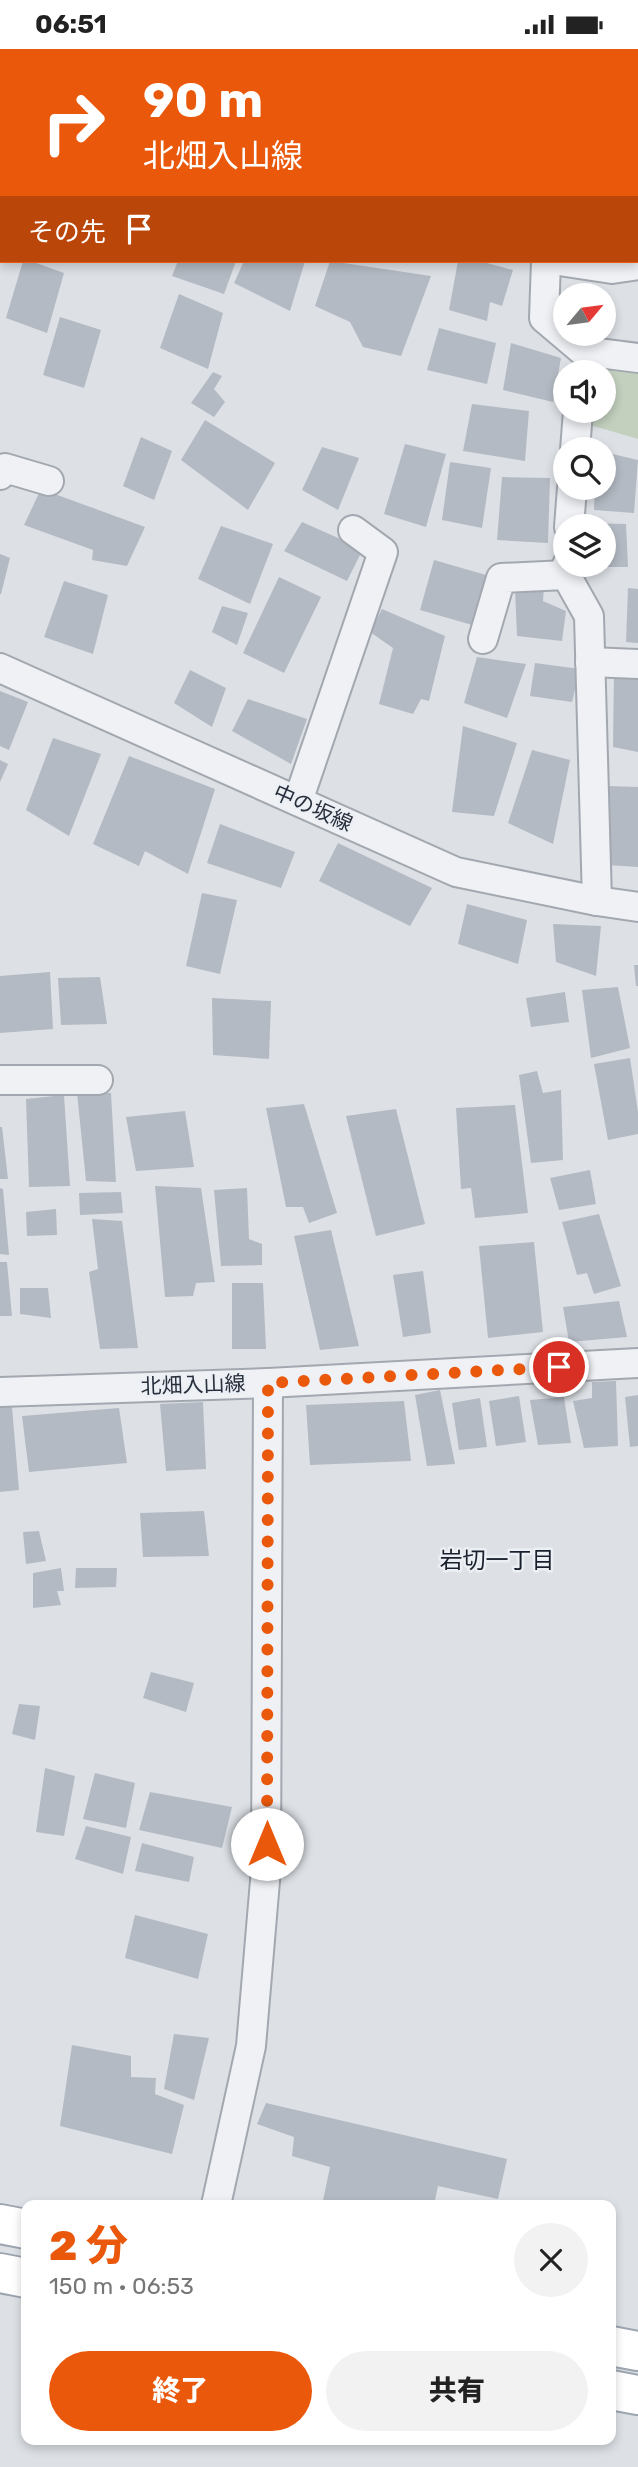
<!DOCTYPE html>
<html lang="ja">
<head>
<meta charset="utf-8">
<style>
  :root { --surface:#fff; --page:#f2f2f2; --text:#222; --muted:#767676; --accent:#ea580c }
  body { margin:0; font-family:Rubik,"Noto Sans JP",sans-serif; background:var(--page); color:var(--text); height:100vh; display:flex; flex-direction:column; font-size:26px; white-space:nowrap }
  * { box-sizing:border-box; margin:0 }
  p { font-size:23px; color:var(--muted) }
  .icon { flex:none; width:38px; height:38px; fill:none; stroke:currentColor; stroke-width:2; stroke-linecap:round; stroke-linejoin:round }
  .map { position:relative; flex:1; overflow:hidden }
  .sheet { position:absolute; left:21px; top:2151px; width:595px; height:245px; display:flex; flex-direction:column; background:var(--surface); border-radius:14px; box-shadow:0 4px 10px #0003 }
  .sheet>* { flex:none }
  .top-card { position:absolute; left:0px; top:0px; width:639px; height:214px; box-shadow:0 4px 10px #0003; background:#ea580c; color:#fff; overflow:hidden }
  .needle { width:46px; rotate:61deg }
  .buttons { position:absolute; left:553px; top:234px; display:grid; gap:14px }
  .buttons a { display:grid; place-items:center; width:63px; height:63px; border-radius:50%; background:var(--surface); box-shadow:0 4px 10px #0003; font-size:35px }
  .pin { position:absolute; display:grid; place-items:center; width:60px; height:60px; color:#fff; margin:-30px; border:4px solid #fff; border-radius:50%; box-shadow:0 2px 7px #0007 }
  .me { position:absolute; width:77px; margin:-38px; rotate:0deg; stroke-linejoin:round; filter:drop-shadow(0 0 5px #0008) }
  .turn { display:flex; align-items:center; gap:24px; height:147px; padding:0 28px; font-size:32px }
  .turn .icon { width:91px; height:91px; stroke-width:2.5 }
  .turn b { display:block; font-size:49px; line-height:60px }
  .then { display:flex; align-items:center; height:66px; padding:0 28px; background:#0003; gap:14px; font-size:26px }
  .round { display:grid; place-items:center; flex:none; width:74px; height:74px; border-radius:37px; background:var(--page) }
  .summary { display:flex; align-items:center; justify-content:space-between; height:119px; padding:0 28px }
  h1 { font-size:42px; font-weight:800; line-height:52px; color:var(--accent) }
  .action { display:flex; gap:14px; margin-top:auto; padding:14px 28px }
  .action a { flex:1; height:80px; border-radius:42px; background:var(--accent); color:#fff; font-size:28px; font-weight:800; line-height:80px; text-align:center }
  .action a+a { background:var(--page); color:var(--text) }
  .status { display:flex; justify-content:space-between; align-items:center; height:49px; padding:0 35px; background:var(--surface); direction:ltr }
  .status svg { height:19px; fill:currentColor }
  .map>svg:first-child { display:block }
  .green { fill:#c3d0be }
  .building { fill:#b4bac3 }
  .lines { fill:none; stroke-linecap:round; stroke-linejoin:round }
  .minor-casing { stroke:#a3a8b0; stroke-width:32 }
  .primary-casing { stroke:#9da5b1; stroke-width:42 }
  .minor { stroke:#eff1f5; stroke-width:28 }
  .primary { stroke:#fff; stroke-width:38 }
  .route { stroke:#ea580c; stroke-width:12; stroke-dasharray:0 21.6 }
  .labels { text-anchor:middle; stroke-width:5; stroke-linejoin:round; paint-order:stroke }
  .street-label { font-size:21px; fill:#272f3c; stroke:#eceff4 }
  .neighbourhood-label { font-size:23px; fill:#19202d; stroke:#eceff4 }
</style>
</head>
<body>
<div class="status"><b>06:51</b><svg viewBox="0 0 49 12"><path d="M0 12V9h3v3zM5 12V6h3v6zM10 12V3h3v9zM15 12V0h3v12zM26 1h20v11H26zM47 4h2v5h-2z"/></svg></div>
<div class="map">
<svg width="638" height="2418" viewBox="0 0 638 2418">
  <rect width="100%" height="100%" fill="#dde1e6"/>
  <path class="green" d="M 592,310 L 638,319 L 638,390 L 590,376 L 590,362 L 604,362 L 604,324 L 592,324 Z"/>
  <g class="building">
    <path d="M 23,212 L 31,212 L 64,224 L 47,284 L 6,269 Z"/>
    <path d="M 178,212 L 236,212 L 224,245 L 172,227 Z"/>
    <path d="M 244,212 L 305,212 L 290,262 L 234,234 Z"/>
    <path d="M 330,212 L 431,227 L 401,307 L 363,298 L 350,273 L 315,257 Z"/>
    <path d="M 458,212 L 479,212 L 513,221 L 502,257 L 490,253 L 487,272 L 449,261 Z"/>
    <path d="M 179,245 L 223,264 L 208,320 L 160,299 Z"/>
    <path d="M 60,268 L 101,281 L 84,339 L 43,326 Z"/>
    <path d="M 439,279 L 496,294 L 487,335 L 427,321 Z"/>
    <path d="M 511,294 L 561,309 L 553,353 L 503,341 Z"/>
    <path d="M 213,323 L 222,327 L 214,340 L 225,353 L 214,368 L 191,354 Z"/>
    <path d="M 472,355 L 529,362 L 525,412 L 463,402 Z"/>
    <path d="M 205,371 L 275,414 L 248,461 L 181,411 Z"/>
    <path d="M 141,388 L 172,402 L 154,451 L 123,437 Z"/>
    <path d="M 405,395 L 446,405 L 426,478 L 384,465 Z"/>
    <path d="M 322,398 L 359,409 L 338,461 L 302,441 Z"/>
    <path d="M 604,403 L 638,411 L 634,464 L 594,461 L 595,439 L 604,439 Z"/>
    <path d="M 450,413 L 491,419 L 482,479 L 442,471 Z"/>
    <path d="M 502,428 L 550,429 L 548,494 L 497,491 Z"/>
    <path d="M 41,440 L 145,478 L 127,517 L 92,511 L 93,501 L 24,476 Z"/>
    <path d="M 302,473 L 363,500 L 347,532 L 284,502 Z"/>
    <path d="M 587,474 L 626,475 L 628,518 L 604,518 L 604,478 L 587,478 Z"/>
    <path d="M 221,477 L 273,495 L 250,555 L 198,530 Z"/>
    <path d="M 0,505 L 10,509 L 1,545 L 0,545 Z"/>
    <path d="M 434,511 L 486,526 L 472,576 L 420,561 Z"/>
    <path d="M 279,528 L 321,548 L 284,624 L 243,604 Z"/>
    <path d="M 64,532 L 108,546 L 93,605 L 44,588 Z"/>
    <path d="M 544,538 L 543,552 L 566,562 L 562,592 L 517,587 L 515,540 Z"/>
    <path d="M 628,539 L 638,540 L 638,594 L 626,593 Z"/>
    <path d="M 222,557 L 248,564 L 237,596 L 212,583 Z"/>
    <path d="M 382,560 L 445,587 L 429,652 L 421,650 L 413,665 L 379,655 L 393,599 L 370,583 Z"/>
    <path d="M 477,608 L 526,615 L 507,669 L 464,654 Z"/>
    <path d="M 535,614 L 580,620 L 572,653 L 530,647 Z"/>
    <path d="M 190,621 L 226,639 L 212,678 L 174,654 Z"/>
    <path d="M 614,624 L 638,626 L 638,703 L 613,698 Z"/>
    <path d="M 0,642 L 28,653 L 9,701 L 0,697 Z"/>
    <path d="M 248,650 L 307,670 L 291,715 L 232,682 Z"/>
    <path d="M 463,677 L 517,694 L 494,767 L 452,763 Z"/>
    <path d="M 53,689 L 101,705 L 69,787 L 26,761 Z"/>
    <path d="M 532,701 L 570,711 L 553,795 L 508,774 Z"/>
    <path d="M 129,707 L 215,740 L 188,825 L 145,802 L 139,817 L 93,795 Z"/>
    <path d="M 0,711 L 8,715 L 0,733 Z"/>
    <path d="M 608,737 L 638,738 L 638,818 L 607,816 Z"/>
    <path d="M 220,775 L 295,803 L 281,839 L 207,814 Z"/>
    <path d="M 338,794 L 432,839 L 410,877 L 319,832 Z"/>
    <path d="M 202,844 L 237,851 L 220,925 L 186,917 Z"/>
    <path d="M 467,855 L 527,871 L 518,915 L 458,895 Z"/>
    <path d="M 553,875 L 601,877 L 596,927 L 556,913 Z"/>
    <path d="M 634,916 L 638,916 L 638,937 L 636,937 Z"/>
    <path d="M 50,923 L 53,980 L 0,984 L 0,927 Z"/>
    <path d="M 100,928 L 107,975 L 61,976 L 58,929 Z"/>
    <path d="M 618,938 L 630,999 L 591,1009 L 582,941 Z"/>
    <path d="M 565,943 L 569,973 L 531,978 L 526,949 Z"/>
    <path d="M 212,949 L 271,952 L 269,1010 L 213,1006 Z"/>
    <path d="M 630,1009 L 638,1063 L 638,1085 L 608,1091 L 594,1015 Z"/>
    <path d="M 537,1022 L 543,1044 L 561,1041 L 563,1111 L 531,1114 L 519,1026 Z"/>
    <path d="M 77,1044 L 111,1044 L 116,1133 L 86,1132 Z"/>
    <path d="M 64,1046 L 70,1137 L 29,1138 L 26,1050 Z"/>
    <path d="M 304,1055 L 337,1164 L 309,1174 L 303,1158 L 286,1158 L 266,1059 Z"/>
    <path d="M 515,1056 L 528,1164 L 475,1169 L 471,1139 L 461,1140 L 456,1059 Z"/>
    <path d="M 396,1060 L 425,1175 L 376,1187 L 346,1067 Z"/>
    <path d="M 185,1062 L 194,1118 L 136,1122 L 126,1068 Z"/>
    <path d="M 0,1078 L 2,1078 L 8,1130 L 0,1130 Z"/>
    <path d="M 590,1121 L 596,1155 L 559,1161 L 550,1129 Z"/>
    <path d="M 155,1137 L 201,1139 L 215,1233 L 196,1234 L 193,1247 L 165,1248 Z"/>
    <path d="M 0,1139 L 3,1140 L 9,1206 L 0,1205 Z"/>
    <path d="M 247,1139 L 249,1190 L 262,1195 L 262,1216 L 221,1217 L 214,1141 Z"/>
    <path d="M 121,1143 L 123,1164 L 80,1166 L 79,1144 Z"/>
    <path d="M 56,1160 L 57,1186 L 27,1187 L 26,1163 Z"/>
    <path d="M 599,1165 L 621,1237 L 594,1245 L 587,1224 L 577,1226 L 562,1173 Z"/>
    <path d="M 92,1170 L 122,1172 L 138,1299 L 100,1300 L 89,1223 L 98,1220 Z"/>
    <path d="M 331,1181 L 359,1297 L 320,1301 L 294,1187 Z"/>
    <path d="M 534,1193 L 543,1283 L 488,1289 L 479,1197 Z"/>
    <path d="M 0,1213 L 7,1213 L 12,1267 L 0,1267 Z"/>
    <path d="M 423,1222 L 431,1284 L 403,1288 L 393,1226 Z"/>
    <path d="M 232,1234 L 263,1234 L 266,1300 L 232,1300 Z"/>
    <path d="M 20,1239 L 48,1239 L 51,1269 L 20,1265 Z"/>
    <path d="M 619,1252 L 627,1288 L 569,1293 L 563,1258 Z"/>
    <path d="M 616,1332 L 618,1397 L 584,1399 L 573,1352 L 592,1349 L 592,1333 Z"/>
    <path d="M 440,1341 L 455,1415 L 427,1417 L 415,1346 Z"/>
    <path d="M 638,1346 L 638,1397 L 630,1398 L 625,1348 Z"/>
    <path d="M 519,1347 L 526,1393 L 496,1397 L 489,1352 Z"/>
    <path d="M 564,1348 L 571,1394 L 538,1396 L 530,1351 Z"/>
    <path d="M 480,1349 L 487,1398 L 459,1401 L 452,1354 Z"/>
    <path d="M 404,1352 L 411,1412 L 310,1416 L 306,1356 Z"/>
    <path d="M 203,1353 L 206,1420 L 166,1422 L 160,1355 Z"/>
    <path d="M 0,1358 L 12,1358 L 19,1441 L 0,1443 Z"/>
    <path d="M 119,1359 L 127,1414 L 29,1423 L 22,1367 Z"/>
    <path d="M 204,1462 L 209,1507 L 143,1508 L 140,1464 Z"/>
    <path d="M 39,1482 L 46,1512 L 26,1515 L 23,1483 Z"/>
    <path d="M 61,1519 L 64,1542 L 57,1542 L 61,1556 L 33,1559 L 33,1524 Z"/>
    <path d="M 76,1519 L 117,1519 L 116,1538 L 75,1539 Z"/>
    <path d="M 151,1623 L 194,1634 L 186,1663 L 143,1649 Z"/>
    <path d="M 19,1655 L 40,1657 L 35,1691 L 12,1685 Z"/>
    <path d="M 45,1719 L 75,1727 L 64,1787 L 36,1783 Z"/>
    <path d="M 95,1724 L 135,1734 L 126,1779 L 83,1770 Z"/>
    <path d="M 150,1743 L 232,1758 L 222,1799 L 139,1781 Z"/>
    <path d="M 86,1777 L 131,1788 L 123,1825 L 75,1810 Z"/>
    <path d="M 142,1794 L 194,1808 L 189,1833 L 135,1822 Z"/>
    <path d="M 135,1866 L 208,1885 L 198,1930 L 125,1909 Z"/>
    <path d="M 174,1985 L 209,1989 L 194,2051 L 164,2040 Z"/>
    <path d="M 72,1996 L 131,2007 L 131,2028 L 156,2029 L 155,2045 L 184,2056 L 172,2105 L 60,2077 Z"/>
    <path d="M 266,2054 L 507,2110 L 498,2150 L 438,2137 L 434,2156 L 322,2156 L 330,2118 L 292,2107 L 294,2088 L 257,2075 Z"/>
  </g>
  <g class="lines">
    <g class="minor-casing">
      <g id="minor">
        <path d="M 189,0 L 194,2"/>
        <path d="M 570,2 L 571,0"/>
        <path d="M 0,39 L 2,40"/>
        <path d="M 637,99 L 638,100"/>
        <path d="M 546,212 L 544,269 L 583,302 L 638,309"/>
        <path d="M 559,212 L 612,220 L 638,216"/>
        <path d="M 575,401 L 578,362"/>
        <path d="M 0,426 L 5,419 L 49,432"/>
        <path d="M 569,478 L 572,439"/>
        <path d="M 567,516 L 566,526 L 589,567 L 597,852"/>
        <path d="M 483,590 L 501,529 L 566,526"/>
        <path d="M 590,613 L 638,615"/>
        <path d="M 0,619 L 456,823 L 597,852 L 638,858"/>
        <path d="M 298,752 L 383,503 L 353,481"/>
        <path d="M 0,1031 L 98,1031"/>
        <path d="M 0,1343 L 268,1334 L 638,1314"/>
        <path d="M 216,2156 L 251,1997 L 266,1820 L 268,1334"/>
      </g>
    </g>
    <g class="primary-casing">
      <g id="primary">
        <path d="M 0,2175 L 26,2180"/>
        <path d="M 0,2224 L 26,2229"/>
        <path d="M 611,2297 L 638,2302"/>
        <path d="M 611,2341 L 638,2346"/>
      </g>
    </g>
    <use href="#minor" class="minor"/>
    <use href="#primary" class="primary"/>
  </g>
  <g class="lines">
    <path class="route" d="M 267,1795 L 268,1334 L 559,1318"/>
  </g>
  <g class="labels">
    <g class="street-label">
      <text transform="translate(313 759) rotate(24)" y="7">中の坂線</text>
      <text transform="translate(193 1336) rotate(-2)" y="7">北畑入山線</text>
    </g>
    <g class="neighbourhood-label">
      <text x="497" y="1519">岩切一丁目</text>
    </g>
  </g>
</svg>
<div class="buttons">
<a><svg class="needle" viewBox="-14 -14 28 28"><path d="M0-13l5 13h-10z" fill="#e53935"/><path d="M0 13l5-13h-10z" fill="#767676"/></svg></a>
<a><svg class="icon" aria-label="sound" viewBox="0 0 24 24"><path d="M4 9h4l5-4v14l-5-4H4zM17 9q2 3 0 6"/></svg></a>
<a><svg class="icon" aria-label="search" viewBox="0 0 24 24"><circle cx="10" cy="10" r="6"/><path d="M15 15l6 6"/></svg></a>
<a><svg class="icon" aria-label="layers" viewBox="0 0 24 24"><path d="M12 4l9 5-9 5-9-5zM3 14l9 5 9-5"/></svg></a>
</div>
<div class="pin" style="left:559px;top:1318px;background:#d93025"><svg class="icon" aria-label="arrive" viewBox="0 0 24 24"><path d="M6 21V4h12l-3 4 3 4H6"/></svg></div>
<svg class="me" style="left:267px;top:1795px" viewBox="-20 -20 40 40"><circle r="19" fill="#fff"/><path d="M0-13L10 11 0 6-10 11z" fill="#ea580c"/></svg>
<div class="top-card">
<div class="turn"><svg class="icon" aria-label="right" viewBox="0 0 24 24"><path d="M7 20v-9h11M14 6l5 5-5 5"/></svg><div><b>90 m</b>北畑入山線</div></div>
<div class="then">その先<svg class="icon" aria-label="arrive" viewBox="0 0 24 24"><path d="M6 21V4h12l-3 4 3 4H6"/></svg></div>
</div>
<section class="sheet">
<div class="summary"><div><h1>2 分</h1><p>150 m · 06:53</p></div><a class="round"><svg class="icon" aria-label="close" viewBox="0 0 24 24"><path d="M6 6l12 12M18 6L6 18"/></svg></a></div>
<div class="action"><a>終了</a><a>共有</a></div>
</section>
</div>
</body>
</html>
